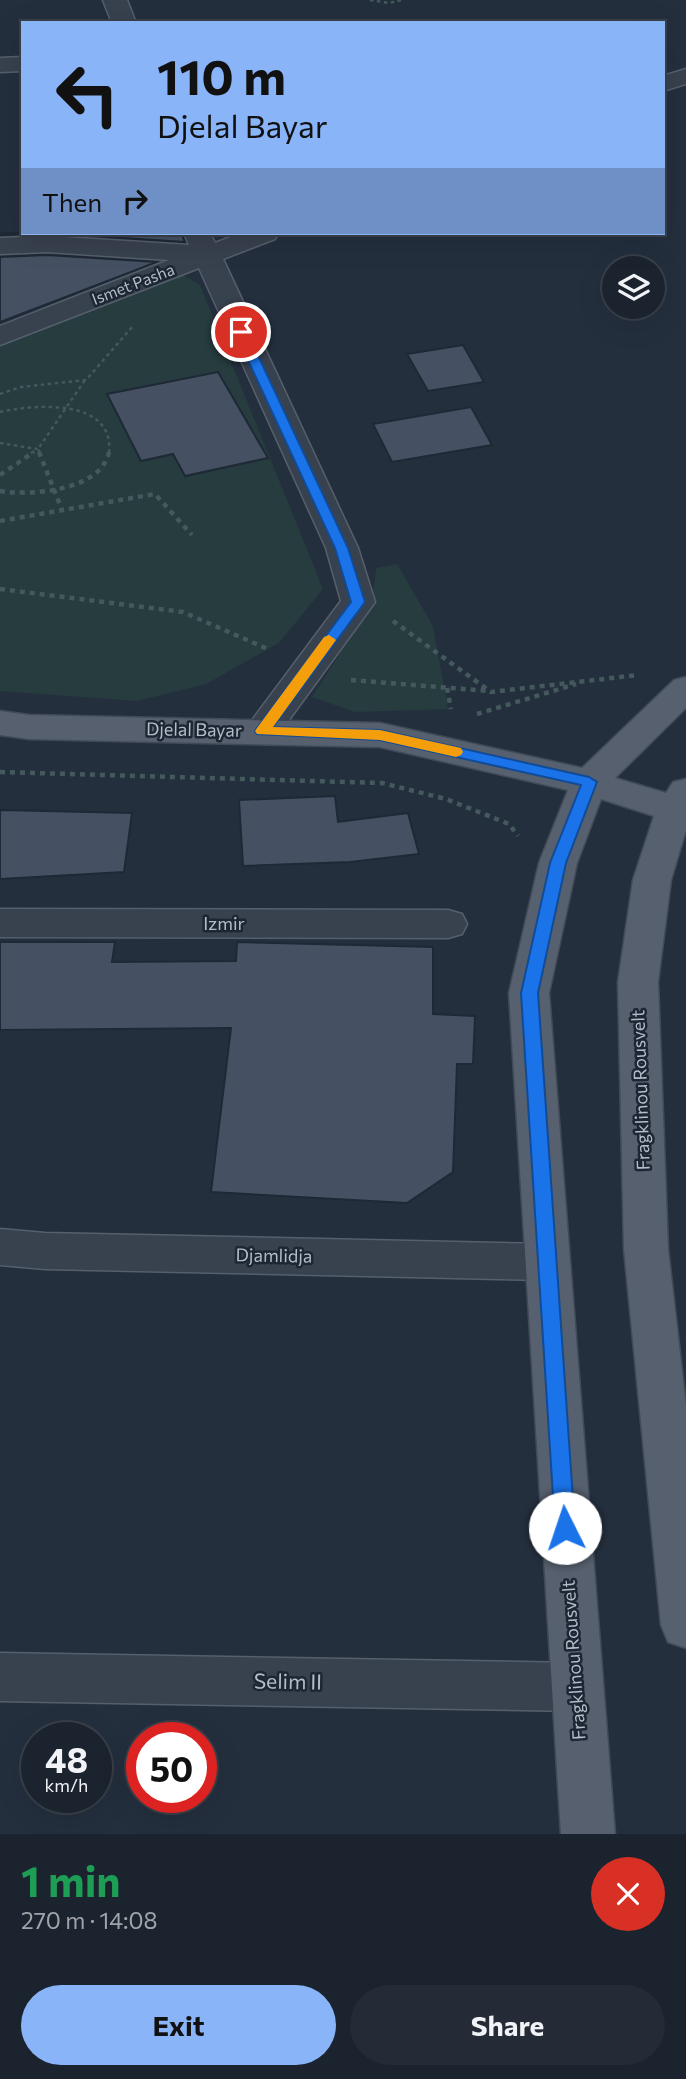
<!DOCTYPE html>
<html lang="en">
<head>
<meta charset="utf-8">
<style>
  :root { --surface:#1b232e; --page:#242b36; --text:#f1f3f6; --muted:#a0a4aa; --line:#39404a; --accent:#8ab4f8 }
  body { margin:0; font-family:Commissioner,sans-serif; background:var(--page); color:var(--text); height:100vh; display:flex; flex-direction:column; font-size:26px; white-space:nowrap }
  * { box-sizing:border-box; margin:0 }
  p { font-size:23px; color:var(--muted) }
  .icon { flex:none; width:38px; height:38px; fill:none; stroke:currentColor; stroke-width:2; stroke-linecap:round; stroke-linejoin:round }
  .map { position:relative; height:1834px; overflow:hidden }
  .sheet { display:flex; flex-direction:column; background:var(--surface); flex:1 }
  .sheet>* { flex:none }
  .hud { position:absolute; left:21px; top:21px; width:644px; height:214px; border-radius:0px; box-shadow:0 7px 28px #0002,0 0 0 2px var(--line); background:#8ab4f8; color:#111; overflow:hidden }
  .fabs { position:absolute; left:602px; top:256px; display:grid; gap:14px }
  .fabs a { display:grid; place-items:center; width:63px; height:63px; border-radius:50%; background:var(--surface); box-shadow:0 7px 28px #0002,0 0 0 2px var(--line); font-size:35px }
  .speed { position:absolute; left:21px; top:1722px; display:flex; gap:14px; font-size:35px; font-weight:700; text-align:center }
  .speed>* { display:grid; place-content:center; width:91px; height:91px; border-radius:50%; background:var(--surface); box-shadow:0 7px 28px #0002,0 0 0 2px var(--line); line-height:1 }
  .speed small { font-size:18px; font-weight:400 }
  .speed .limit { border:10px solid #d22; background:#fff; color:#111 }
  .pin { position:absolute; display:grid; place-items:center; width:60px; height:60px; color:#fff; margin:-30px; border:4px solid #fff; border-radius:50%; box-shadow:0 2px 7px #0007 }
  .me { position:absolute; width:77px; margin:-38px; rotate:356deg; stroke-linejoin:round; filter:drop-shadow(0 0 5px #0008) }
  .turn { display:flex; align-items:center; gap:24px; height:147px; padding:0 21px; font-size:32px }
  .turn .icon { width:91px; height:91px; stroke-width:2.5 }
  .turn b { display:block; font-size:49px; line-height:60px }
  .then { display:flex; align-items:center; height:66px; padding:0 21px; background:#0003; gap:14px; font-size:26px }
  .round { display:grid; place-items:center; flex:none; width:74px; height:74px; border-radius:37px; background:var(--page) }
  .headline { display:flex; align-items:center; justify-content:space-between; height:119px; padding:0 21px }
  h1 { font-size:42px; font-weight:700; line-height:52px; color:#1e9e55 }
  .action { display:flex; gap:14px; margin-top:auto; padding:14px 21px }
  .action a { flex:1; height:80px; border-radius:42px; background:var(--accent); color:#111; font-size:28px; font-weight:700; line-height:80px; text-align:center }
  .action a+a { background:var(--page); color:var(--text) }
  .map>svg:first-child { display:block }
  .green { fill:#263c3f }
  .building { fill:#455162; stroke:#1f2835; stroke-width:2 }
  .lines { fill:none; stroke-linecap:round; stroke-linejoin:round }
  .minor-casing { stroke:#565f6c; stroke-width:3 }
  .major-casing { stroke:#414a57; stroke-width:3 }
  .path-far1 { stroke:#44595c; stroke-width:2.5; stroke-dasharray:3.5 3.5; stroke-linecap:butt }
  .path { stroke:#44595c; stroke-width:4.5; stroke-dasharray:5 5; stroke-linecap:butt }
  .minor { fill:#38414e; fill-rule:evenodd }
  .major { fill:#56606e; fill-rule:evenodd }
  .route { fill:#1a73e8; stroke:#114b97; stroke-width:2 }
  .slow { fill:#f59e0b }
  .labels { text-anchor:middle; stroke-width:5; stroke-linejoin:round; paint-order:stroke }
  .far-street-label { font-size:16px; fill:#b4bcc9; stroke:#1d2633 }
  .street-label { font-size:18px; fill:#b4bcc9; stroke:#1d2633 }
  .near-street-label { font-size:21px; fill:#b4bcc9; stroke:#1d2633 }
</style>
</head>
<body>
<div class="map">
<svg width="686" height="1834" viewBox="0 0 686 1834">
  <rect width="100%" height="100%" fill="#242f3e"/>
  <g class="green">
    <path d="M 180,273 L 200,285 L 323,589 L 279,643 L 206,684 L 137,701 L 0,691 L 0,341 Z"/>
    <path d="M 397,564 L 433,626 L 448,709 L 355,712 L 312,697 L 372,604 L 376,568 Z"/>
  </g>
  <g class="building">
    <path d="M 0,233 L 181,233 L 185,242 L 47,233 L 0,235 Z"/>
    <path d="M 47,255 L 157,262 L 0,322 L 0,257 Z"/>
    <path d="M 463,345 L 484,382 L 428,391 L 407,354 Z"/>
    <path d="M 218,372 L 268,458 L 185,476 L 173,454 L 141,461 L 107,394 Z"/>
    <path d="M 471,407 L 492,445 L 392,462 L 373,424 Z"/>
    <path d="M 335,796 L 338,822 L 408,813 L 419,854 L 350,862 L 243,866 L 239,800 Z"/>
    <path d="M 0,810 L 132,813 L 124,872 L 0,879 Z"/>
    <path d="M 0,942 L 115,942 L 112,962 L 236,961 L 237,942 L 433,947 L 433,1014 L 475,1016 L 473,1064 L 457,1064 L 453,1172 L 407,1203 L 211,1192 L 231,1028 L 0,1030 Z"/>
  </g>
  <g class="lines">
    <g class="minor-casing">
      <g id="minor">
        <path d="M 103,0 L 127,0 L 136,23 L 112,23 Z"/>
        <path d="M 23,57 L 23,71 L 0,72 L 0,58 Z"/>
        <path d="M 686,69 L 686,84 L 663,91 L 663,76 Z"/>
        <path d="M 184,233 L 210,233 L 215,243 L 241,233 L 279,233 L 275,239 L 223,259 L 358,548 L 375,602 L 275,739 L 262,743 L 249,739 L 244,731 L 341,601 L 326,548 L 199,268 L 0,345 L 0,326 L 169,260 L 47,252 L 0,254 L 0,238 L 47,236 L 189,245 Z"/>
        <path d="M 0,909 L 448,910 L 462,914 L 467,924 L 462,934 L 448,938 L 0,937 Z"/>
        <path d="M 0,1229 L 45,1233 L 547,1244 L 563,1249 L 569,1262 L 563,1275 L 547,1280 L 45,1269 L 0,1265 Z"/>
        <path d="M 0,1653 L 576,1663 L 594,1670 L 602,1687 L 594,1704 L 576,1711 L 0,1701 Z"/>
      </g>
    </g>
    <g class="major-casing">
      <path id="major" d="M 686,677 L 686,708 L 615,778 L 666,793 L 673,782 L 686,779 L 686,830 L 671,880 L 658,982 L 668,1249 L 686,1406 L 686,1648 L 668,1642 L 661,1625 L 624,1249 L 618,982 L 633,880 L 654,816 L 601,799 L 577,863 L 549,993 L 615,1834 L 561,1834 L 509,993 L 539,863 L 568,790 L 380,747 L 29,739 L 0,735 L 0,711 L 29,715 L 380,723 L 582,768 L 674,680 Z"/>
    </g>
    <g class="path-far1">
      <path d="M 370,0 L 389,3 L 402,0"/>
      <path d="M 0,394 L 21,387 L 86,380 L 133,326"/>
      <path d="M 0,412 C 35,404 115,398 109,453"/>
      <path d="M 0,443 L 37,449"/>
      <path d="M 31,453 L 38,449"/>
      <path d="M 40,453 L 38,449 L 85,380"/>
    </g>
    <g class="path">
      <path d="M 39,452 L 62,510"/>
      <path d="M 0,475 L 34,452"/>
      <path d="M 0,491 C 31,496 101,491 109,452"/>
      <path d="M 0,521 L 155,494 L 192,535"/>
      <path d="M 0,589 L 183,612 L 270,650"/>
      <path d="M 393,621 L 491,692 L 638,675"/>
      <path d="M 351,680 L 489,691"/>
      <path d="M 447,688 L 451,709"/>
      <path d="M 477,714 L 576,684"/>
      <path d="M 0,772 L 382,783 L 446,799 L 509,824 L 518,836"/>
    </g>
    <use href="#minor" class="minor"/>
    <use href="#major" class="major"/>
  </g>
  <path class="route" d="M 241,329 L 247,332 L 348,548 L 365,602 L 273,727 L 380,730 L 589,777 L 597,782 L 566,863 L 538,993 L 575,1528 L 572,1534 L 565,1537 L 558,1534 L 555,1528 L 521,993 L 550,863 L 581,785 L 380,740 L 257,734 L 255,731 L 257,728 L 351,602 L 335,548 L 235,332 Z"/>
  <path class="slow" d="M 329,635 L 336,640 L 273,727 L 380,730 L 461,748 L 463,752 L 461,755 L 456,757 L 380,740 L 257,734 L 255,731 L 257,728 L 324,637 Z"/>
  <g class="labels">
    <g class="far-street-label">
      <text transform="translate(133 284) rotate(-21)" y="6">Ismet Pasha</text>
    </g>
    <g class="street-label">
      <text transform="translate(194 730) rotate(1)" y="6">Djelal Bayar</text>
      <text x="224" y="930">Izmir</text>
      <text transform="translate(641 1090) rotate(-92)" y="6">Fragklinou Rousvelt</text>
      <text transform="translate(274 1256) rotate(1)" y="6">Djamlidja</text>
      <text transform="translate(574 1660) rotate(-94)" y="6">Fragklinou Rousvelt</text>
    </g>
    <g class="near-street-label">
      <text transform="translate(288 1682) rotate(1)" y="7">Selim II</text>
    </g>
  </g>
</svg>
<div class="fabs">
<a><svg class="icon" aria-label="layers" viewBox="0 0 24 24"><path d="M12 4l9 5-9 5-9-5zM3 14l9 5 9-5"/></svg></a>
</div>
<div class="speed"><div>48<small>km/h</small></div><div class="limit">50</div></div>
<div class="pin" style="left:241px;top:332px;background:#d93025"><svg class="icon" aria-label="arrive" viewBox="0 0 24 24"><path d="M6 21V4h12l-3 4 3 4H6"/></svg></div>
<svg class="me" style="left:565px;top:1528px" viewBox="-20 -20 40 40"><circle r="19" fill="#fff"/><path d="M0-13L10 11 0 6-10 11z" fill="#1a73e8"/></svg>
<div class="hud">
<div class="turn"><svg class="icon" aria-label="left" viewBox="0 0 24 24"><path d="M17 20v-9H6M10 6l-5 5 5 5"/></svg><div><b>110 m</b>Djelal Bayar</div></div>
<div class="then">Then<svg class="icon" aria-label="right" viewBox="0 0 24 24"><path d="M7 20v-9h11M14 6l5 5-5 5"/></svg></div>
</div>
</div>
<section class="sheet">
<div class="headline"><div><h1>1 min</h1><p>270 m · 14:08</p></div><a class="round" style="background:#d93025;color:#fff"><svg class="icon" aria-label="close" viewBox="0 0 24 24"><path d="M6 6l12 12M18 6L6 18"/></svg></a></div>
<div class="action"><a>Exit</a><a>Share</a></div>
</section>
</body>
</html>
